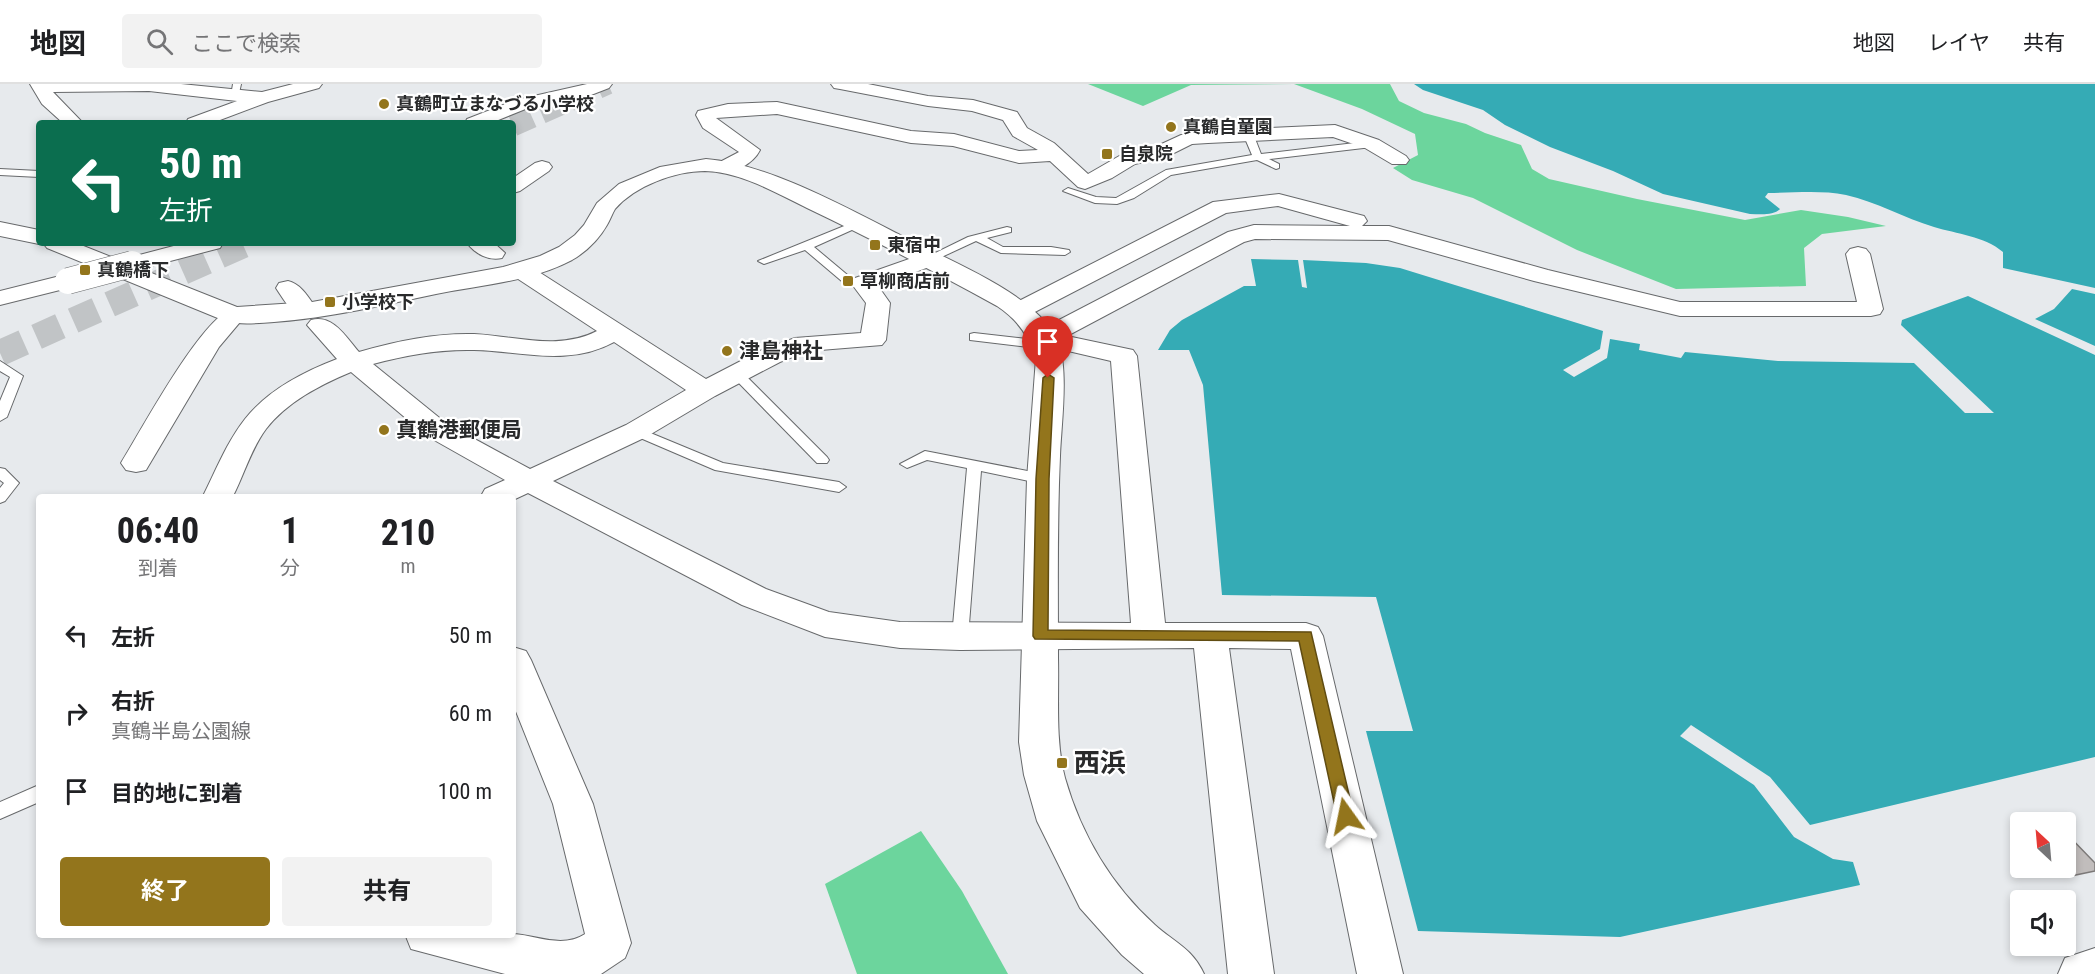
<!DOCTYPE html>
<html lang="ja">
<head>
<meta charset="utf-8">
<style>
  :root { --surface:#fff; --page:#f2f2f2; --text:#202124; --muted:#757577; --line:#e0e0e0; --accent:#93751c }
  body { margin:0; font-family:"Roboto Condensed","Noto Sans JP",sans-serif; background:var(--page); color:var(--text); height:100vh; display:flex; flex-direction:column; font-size:22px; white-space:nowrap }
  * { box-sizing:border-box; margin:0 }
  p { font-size:20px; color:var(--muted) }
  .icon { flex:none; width:33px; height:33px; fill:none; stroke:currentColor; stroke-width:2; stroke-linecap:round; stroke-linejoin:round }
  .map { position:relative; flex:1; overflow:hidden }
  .sheet { position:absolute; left:36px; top:410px; width:480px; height:444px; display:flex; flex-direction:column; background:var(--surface); border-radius:6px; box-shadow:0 3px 9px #0003 }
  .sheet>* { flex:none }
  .guide { position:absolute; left:36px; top:36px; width:480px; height:126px; border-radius:6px; box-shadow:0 3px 9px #0003; background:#0b6e4f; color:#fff; overflow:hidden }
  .needle { width:39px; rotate:334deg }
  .controls { position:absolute; left:2010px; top:728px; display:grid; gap:12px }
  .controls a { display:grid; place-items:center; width:66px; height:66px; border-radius:6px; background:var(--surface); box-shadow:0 3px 9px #0003; font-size:30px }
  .pin { position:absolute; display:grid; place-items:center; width:51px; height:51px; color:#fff; margin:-62px -26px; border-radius:50% 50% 50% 0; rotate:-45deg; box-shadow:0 0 6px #0007 }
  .pin .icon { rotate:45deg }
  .me { position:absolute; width:66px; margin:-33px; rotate:348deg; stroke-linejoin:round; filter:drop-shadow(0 0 4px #0008) }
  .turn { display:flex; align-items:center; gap:21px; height:126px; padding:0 24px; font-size:27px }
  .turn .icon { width:78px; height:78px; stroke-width:2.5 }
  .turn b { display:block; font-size:42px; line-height:51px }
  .eta { display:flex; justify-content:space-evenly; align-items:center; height:102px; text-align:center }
  .eta b { font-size:36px; font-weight:700; line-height:42px }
  .action { display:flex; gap:12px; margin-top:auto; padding:12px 24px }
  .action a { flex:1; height:69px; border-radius:6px; background:var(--accent); color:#fff; font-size:24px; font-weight:700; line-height:69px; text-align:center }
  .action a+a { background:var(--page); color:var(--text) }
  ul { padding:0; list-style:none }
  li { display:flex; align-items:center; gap:18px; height:78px; padding:0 24px }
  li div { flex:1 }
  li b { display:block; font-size:22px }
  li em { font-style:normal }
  header { display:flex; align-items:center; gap:36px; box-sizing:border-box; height:84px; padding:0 30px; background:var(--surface); border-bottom:2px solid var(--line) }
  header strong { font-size:28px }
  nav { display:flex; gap:33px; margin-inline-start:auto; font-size:21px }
  .search { width:420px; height:54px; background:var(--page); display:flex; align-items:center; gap:15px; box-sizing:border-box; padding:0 21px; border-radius:6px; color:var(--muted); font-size:22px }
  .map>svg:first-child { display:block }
  .forest { fill:#6cd59d }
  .water { fill:#35abb5 }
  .building { fill:#c1bdbc; stroke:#7c7978; stroke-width:1.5 }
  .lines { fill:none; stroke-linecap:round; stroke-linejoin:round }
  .highway-tunnel-far1 { stroke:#c1c4c6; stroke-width:21; stroke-dasharray:21 10; stroke-linecap:butt }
  .highway-tunnel { stroke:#c1c4c6; stroke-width:26; stroke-dasharray:26 14; stroke-linecap:butt }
  .lane-casing { stroke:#67696b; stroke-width:2 }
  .street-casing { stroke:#67696b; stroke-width:2 }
  .secondary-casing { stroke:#67696b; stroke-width:2 }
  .lane { fill:#fff; fill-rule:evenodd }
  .street { fill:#fff; fill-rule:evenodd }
  .secondary { fill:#fff; fill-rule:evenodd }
  .street-bridge-casing { stroke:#67696b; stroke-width:27; stroke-linecap:butt }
  .street-bridge { stroke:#fff; stroke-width:26 }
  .route { fill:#93751c; stroke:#604c12; stroke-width:1.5 }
  .poi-dot { fill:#93751c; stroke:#fff; stroke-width:2 }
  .labels { text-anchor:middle; stroke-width:4.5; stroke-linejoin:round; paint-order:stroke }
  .far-poi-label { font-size:18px; font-weight:bold; fill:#292a2b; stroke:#fff; text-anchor:start }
  .poi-label { font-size:21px; font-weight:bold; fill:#292a2b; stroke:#fff; text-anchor:start }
  .near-poi-label { font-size:26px; font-weight:bold; fill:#292a2b; stroke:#fff; text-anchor:start }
</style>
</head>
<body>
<header>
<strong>地図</strong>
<div class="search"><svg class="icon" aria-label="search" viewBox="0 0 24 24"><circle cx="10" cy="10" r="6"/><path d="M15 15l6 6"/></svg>ここで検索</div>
<nav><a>地図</a><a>レイヤ</a><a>共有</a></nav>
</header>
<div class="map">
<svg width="2095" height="890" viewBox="0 0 2095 890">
  <rect width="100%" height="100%" fill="#e7eaed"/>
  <g class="forest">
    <path d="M 1088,0 L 1390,0 L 1399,17 L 1424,29 L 1466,40 L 1485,49 L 1521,61 L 1532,85 L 1549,95 L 1637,115 L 1745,136 L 1801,126 L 1848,133 L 1886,142 L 1822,150 L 1804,164 L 1806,202 L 1676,205 L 1577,166 L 1473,114 L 1412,96 L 1393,84 L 1418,71 L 1415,50 L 1362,25 L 1294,0 L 1191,1 L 1143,22 Z"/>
    <path d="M 921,747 L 962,807 L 1008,890 L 857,890 L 825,800 Z"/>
  </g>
  <g class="water">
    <path d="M 1414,0 L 2095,0 L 2095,204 L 2003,184 L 2003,168 C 1984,152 1957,150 1934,143 C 1904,134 1877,118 1846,111 C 1821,106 1793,109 1768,109 L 1765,113 L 1780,125 C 1773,132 1760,130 1750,130 L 1663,110 L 1613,87 L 1550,63 L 1505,41 L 1483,26 L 1423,6 Z"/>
    <path d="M 1251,175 L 1298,176 L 1302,203 L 1307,204 L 1303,176 L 1366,179 L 1400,184 L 1603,247 L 1600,265 L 1563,286 L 1574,293 L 1607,274 L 1610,255 L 1640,260 L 1639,266 L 1681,274 L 1685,268 L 1778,277 L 1914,279 L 1965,329 L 1994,329 L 1901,241 L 1902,236 L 1968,212 L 2095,271 L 2095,673 L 1810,741 L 1770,693 L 1691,641 L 1680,652 L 1754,701 L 1794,753 L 1833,775 L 1853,778 L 1860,801 L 1620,853 L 1418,847 L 1366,647 L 1413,647 L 1376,513 L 1222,511 L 1203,301 L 1189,266 L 1158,266 L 1170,246 L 1182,236 L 1244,202 L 1256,202 Z"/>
    <path d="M 2072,205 L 2095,210 L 2095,262 L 2035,235 L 2054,225 Z"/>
  </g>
  <path class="building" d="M 2066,749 L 2095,779 L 2095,787 L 2066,793 Z"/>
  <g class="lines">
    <path class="highway-tunnel-far1" d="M 513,42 L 608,0"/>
    <path class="highway-tunnel" d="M 0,269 L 248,159"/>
    <g class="lane-casing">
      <g id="lane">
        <path d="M 233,0 L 241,0 L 238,14 L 231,12 Z"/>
        <path d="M 1249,49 L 1254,52 L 1261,70 L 1372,57 L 1377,60 L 1372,63 L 1269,75 L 1279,80 L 1279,84 L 1276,85 L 1257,76 L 1171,91 L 1134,114 L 1117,120 L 1095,119 L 1063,107 L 1068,104 L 1096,113 L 1116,114 L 1166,86 L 1252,71 L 1244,52 Z"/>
        <path d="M 0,85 L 39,87 L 39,93 L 0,91 Z"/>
        <path d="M 859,136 L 864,139 L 863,141 L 814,163 L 851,194 L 867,197 L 867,201 L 844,199 L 805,166 L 764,180 L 758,177 Z"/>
        <path d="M 1007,143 L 1011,144 L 1011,148 L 987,154 L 1003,163 L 1051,163 L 1069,166 L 1070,168 L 1065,171 L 1001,169 L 976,157 L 933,177 L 925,177 L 923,175 L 968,153 Z"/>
        <path d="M 974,249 L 1045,257 L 1051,261 L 1045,265 L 970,256 L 970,250 Z"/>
        <path d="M 0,277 L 23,292 L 7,333 L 0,337 L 0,317 L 10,293 L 0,287 Z"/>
        <path d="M 736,285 L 740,286 L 827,373 L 829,376 L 827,379 L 817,379 L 732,292 L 730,289 Z"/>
        <path d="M 636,343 L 723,379 L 839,398 L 846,403 L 839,408 L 715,386 L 631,350 L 629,347 L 631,344 Z"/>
        <path d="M 925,367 L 1043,390 L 1050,395 L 1043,400 L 981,387 L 968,553 L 966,557 L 954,557 L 952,553 L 967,384 L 927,376 L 907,384 L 900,380 Z"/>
        <path d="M 0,384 L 5,385 L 19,399 L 5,417 L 0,419 L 0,404 L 4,399 L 0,396 Z"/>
        <path d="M 39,701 L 39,718 L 0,735 L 0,718 Z"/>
      </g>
    </g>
    <g class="street-casing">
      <g id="street">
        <path d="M 30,0 L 181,0 L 262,8 L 293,0 L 322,0 L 319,4 L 268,18 L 212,39 L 186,39 L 188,35 L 237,17 L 149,7 L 53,8 L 83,39 L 63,39 L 42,20 Z"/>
        <path d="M 587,0 L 612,0 L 609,4 L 591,11 L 528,24 L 491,39 L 465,39 L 467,35 L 516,16 Z"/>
        <path d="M 831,0 L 868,0 L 928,12 L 973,16 L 1017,28 L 1027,44 L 1054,59 L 1088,90 L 1121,71 L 1155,63 L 1181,51 L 1208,47 L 1335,41 L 1379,56 L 1406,72 L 1409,76 L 1406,80 L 1392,80 L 1365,64 L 1333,53 L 1208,59 L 1192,60 L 1168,72 L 1135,80 L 1112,94 L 1085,105 L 1078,103 L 1050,77 L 1019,79 L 953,62 L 911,59 L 777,30 L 716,34 L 760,66 C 753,80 733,91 718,87 L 715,83 L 718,79 L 739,68 L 703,44 L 696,31 L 698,27 L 728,20 L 777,18 L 911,47 L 954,50 L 1019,67 L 1038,66 L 1013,52 L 1003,36 L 972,27 L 928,22 L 840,5 L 834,4 Z"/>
        <path d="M 542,77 L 549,79 L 552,83 L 549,87 L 520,107 L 513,109 L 513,94 L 535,79 Z"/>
        <path d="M 1279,110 L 1364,132 L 1367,137 L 1362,142 L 1389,142 L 1548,186 L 1680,218 L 1857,218 L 1846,170 L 1850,165 L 1858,163 L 1866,165 L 1870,170 L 1883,225 L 1880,230 L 1871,232 L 1680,232 L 1534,197 L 1388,156 L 1255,155 L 1244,158 L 1067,252 L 1133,266 L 1137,272 L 1165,539 L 1306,539 L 1318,543 L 1323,552 L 1403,890 L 1357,890 L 1291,565 L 1229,564 L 1274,890 L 1228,890 L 1194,564 L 960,566 L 900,564 L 825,553 L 742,521 L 528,409 L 513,416 L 513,412 L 481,412 L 485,405 L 505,396 L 427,352 L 351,288 C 320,301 287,318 266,345 C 251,365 244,391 233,412 L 203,412 C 216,386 227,358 245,335 C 268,306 303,288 337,275 L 307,241 L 311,236 C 333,230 346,253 359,268 C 396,257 435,249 474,250 C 515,252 558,267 597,247 L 512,191 L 508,186 L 512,181 L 520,179 L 528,181 L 706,295 L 762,266 L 795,254 L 861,249 L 866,219 L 851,199 L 855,194 L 929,168 L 937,170 L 941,175 L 937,180 L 878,202 L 890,219 L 886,256 L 882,261 L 808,267 L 780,278 L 715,312 L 646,353 L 553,397 L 766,505 L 829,528 L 900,538 L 1131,539 L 1111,277 L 1034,259 L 1030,254 L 1034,249 L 1228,148 L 1254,141 L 1350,142 L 1278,122 L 1226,129 L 1029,231 L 1020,233 L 1011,231 L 1008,226 L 1011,221 L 1213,118 ZM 614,258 L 686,306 L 626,341 L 530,385 L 447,340 L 373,280 C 406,271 439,265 474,266 C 522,267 568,283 614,258 Z"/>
        <path d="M 185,159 L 223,159 L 220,164 L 132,187 L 124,185 L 120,180 L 124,175 Z"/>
        <path d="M 467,159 L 494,159 L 505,169 L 502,174 C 489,177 475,170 467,159 Z"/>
        <path d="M 68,190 L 76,192 L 80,197 L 76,202 L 0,221 L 0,207 Z"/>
        <path d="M 288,197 C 302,200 310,216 318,227 L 315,232 C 295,237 286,219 276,204 L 279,199 Z"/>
        <path d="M 234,224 L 243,226 L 246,231 L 219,263 L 146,386 L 136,388 L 126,386 L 121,379 C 141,347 202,232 234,224 Z"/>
        <path d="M 513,563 L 526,567 L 531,576 L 593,720 L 631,859 L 625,874 L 601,890 L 505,890 L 411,865 L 405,850 C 441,850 477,850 513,850 C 536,851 562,865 585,850 L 553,720 L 513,620 Z"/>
      </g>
    </g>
    <g class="secondary-casing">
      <g id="secondary">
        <path d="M 706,75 C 770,80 850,126 908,155 C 952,178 1032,209 1056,253 C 1070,280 1061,341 1060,372 C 1057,439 1058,507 1058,574 C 1059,613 1055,656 1065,694 C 1081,750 1111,801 1155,841 C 1175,859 1192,864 1204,890 L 1144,890 L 1122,871 L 1080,824 L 1037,737 L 1024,691 L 1019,658 L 1027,395 L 1036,274 C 1029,252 1017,235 997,222 C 935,188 872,155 807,124 C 776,109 741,88 705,87 C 675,87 635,102 615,125 C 612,130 610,136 607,141 C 599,155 586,168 572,176 C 530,198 481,201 436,210 C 382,221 329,234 274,238 C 258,239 241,241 225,237 L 47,164 L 43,159 L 39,160 L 0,152 L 0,138 L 39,146 L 39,159 L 76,159 L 237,223 L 312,218 L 503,183 L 540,172 L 559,163 L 575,151 L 584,141 L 597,119 L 619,100 L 660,83 Z"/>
        <path d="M 2095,864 L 2095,890 L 2058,890 L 2065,874 Z"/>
      </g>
    </g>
    <use href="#lane" class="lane"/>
    <use href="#street" class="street"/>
    <use href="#secondary" class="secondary"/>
    <g class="street-bridge-casing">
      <path id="street-bridge" d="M 68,197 L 132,180"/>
    </g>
    <use href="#street-bridge" class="street-bridge"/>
  </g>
  <path class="route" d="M 1048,290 L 1054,294 L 1049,395 L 1048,546 L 1311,548 L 1354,732 L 1352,737 L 1346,740 L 1339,737 L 1337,732 L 1299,557 L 1035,555 L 1033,552 L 1036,395 L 1043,294 Z"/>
  <g class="poi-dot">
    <circle cx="384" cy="20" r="6"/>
    <circle cx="1171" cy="43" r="6"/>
    <rect x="1101" y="64" width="12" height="12" rx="3"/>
    <rect x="869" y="155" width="12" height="12" rx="3"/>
    <rect x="79" y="180" width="12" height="12" rx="3"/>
    <rect x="842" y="191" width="12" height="12" rx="3"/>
    <rect x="324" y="212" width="12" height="12" rx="3"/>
    <circle cx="727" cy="267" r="6"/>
    <circle cx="384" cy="346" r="6"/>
    <rect x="1056" y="673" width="12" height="12" rx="3"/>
  </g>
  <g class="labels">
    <g class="far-poi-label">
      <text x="396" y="26">真鶴町立まなづる小学校</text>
      <text x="1183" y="49">真鶴自童園</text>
      <text x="1119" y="76">自泉院</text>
      <text x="887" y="167">東宿中</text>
      <text x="97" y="192">真鶴橋下</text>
      <text x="860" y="203">草柳商店前</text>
      <text x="342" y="224">小学校下</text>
    </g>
    <g class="poi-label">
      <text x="739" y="274">津島神社</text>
      <text x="396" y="353">真鶴港郵便局</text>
    </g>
    <g class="near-poi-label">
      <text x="1074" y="688">西浜</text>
    </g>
  </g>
</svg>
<div class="controls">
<a><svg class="needle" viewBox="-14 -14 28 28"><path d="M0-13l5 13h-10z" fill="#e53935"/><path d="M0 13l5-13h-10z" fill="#757577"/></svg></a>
<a><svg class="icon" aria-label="sound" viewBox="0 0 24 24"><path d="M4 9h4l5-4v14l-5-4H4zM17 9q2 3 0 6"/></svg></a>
</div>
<div class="pin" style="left:1048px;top:294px;background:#d93025"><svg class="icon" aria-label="arrive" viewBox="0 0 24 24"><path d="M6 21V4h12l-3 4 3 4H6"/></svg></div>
<svg class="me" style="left:1346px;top:732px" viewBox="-20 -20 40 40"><path d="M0-17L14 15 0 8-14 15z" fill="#93751c" stroke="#fff" stroke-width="4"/></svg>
<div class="guide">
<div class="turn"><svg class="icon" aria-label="left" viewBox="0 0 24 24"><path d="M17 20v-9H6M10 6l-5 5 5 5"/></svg><div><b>50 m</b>左折</div></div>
</div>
<section class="sheet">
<div class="eta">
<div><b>06:40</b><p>到着</p></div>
<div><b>1</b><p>分</p></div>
<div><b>210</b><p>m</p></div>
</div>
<ul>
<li><svg class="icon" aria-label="left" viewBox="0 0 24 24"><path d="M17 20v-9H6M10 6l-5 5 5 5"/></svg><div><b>左折</b></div><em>50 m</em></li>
<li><svg class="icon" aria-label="right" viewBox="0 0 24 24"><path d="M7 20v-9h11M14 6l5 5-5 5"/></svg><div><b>右折</b><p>真鶴半島公園線</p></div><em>60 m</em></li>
<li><svg class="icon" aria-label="arrive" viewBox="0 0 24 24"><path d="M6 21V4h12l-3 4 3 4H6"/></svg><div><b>目的地に到着</b></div><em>100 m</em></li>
</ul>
<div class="action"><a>終了</a><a>共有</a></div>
</section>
</div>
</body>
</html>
